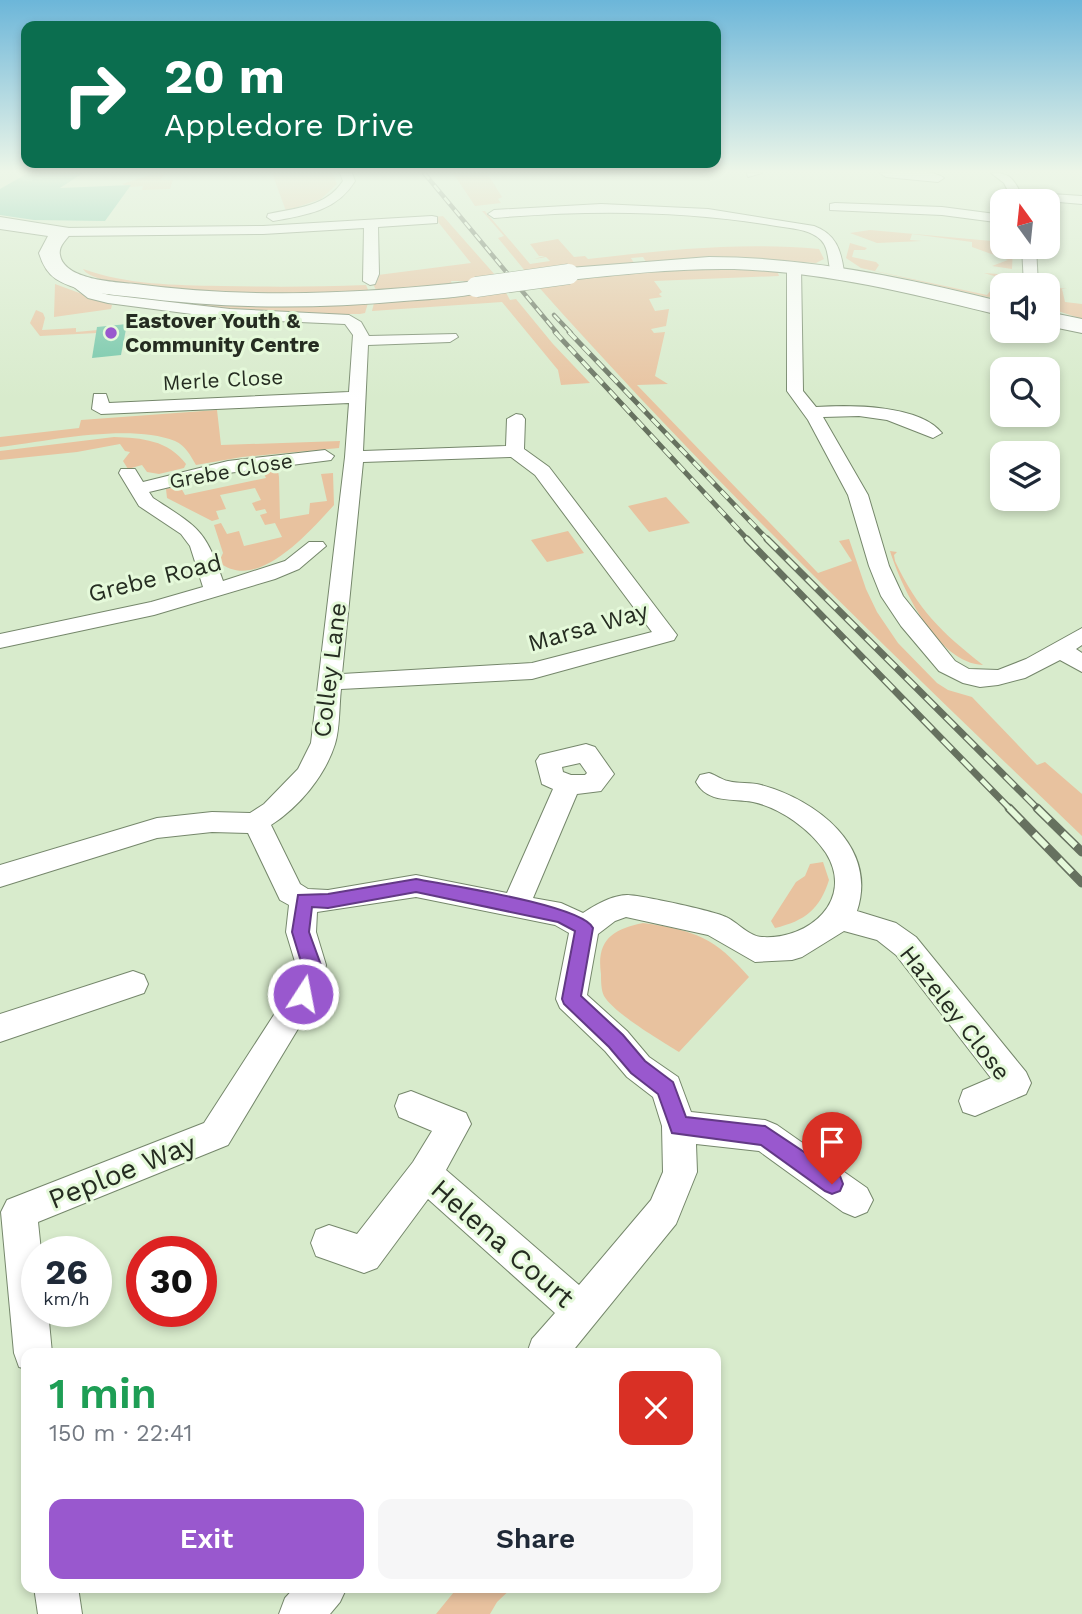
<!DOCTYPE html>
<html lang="en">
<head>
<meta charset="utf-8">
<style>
  :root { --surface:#fff; --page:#f6f6f7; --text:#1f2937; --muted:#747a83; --accent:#9958ce }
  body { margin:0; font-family:"Work Sans",sans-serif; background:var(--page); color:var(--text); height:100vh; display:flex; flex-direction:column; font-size:26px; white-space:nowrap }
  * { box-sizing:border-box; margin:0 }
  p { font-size:23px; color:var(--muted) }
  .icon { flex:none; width:38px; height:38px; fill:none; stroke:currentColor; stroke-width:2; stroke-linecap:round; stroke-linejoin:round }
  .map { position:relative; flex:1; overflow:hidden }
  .drawer { position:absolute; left:21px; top:1348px; width:700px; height:245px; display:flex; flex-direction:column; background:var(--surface); border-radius:14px; box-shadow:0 4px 10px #0003 }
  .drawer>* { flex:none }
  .banner { position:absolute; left:21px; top:21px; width:700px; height:147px; border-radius:14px; box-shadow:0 4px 10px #0003; background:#0b6e4f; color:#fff; overflow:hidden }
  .needle { width:46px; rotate:345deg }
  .tools { position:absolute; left:990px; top:189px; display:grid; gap:14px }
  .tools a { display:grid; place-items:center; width:70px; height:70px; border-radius:14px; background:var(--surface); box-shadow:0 4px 10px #0003; font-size:35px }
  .speed { position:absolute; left:21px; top:1236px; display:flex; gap:14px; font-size:35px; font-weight:700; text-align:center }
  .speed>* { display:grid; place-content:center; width:91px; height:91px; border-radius:50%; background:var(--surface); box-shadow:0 4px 10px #0003; line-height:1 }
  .speed small { font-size:18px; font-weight:400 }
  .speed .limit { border:10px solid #d22; background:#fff; color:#111 }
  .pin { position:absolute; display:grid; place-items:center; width:60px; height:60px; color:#fff; margin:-72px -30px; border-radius:50% 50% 50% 0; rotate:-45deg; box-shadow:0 0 7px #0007 }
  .pin .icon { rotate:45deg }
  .me { position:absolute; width:77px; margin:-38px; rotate:11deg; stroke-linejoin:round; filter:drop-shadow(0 0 5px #0008) }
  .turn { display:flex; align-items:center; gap:24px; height:147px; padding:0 28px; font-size:32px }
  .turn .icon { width:91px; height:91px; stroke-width:2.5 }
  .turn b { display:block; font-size:49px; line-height:60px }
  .round { display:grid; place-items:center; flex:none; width:74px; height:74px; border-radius:14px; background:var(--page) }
  .summary { display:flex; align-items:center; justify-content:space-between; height:119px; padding:0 28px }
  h1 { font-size:42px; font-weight:600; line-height:52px; color:#1e9e55 }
  .button { display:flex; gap:14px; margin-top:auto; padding:14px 28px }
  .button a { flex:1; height:80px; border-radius:14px; background:var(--accent); color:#fff; font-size:28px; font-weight:600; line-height:80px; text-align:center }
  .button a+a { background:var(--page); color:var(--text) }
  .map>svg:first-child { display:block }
  .green { fill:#e8c29f }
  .building { fill:#70c5a7 }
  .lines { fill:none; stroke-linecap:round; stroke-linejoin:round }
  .minor-casing { stroke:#75876b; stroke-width:2 }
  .primary-casing { stroke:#75876b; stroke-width:2 }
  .minor { fill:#fff; fill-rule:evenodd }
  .primary { fill:#fff; fill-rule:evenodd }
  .rail-far3-casing { stroke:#66715f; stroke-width:4.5 }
  .rail-far2-casing { stroke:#66715f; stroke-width:5 }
  .rail-far1-casing { stroke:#66715f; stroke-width:7 }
  .rail-casing { stroke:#66715f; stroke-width:9 }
  .rail-far3 { stroke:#e5f9da; stroke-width:2.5; stroke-dasharray:8; stroke-linecap:butt }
  .rail-far2 { stroke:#e5f9da; stroke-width:3.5; stroke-dasharray:10; stroke-linecap:butt }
  .rail-far1 { stroke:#e5f9da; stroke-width:4.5; stroke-dasharray:14; stroke-linecap:butt }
  .rail { stroke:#e5f9da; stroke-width:6; stroke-dasharray:18; stroke-linecap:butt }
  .primary-bridge-casing { stroke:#75876b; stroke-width:21; stroke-linecap:butt }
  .primary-bridge { stroke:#fff; stroke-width:20 }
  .route { fill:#9958ce; stroke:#633986; stroke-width:2 }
  .poi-dot { fill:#9958ce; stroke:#e5f9da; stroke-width:2.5 }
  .labels { text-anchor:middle; stroke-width:6; stroke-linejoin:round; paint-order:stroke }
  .far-poi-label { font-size:21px; font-weight:bold; fill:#252c21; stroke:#e5f9da; text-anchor:start }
  .far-street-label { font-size:21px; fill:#252c21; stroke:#e5f9da }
  .street-label { font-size:24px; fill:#252c21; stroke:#e5f9da }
  .near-street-label { font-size:28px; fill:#252c21; stroke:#e5f9da }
</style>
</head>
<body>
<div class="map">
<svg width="1082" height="1614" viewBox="0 0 1082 1614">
  <rect width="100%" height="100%" fill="#d8ebcc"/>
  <g class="green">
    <path d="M 156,173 L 165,174 L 160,180 L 173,180 L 170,189 L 142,190 L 143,186 L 130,187 L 122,184 Z"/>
    <path d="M 272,173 L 333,173 L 337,184 L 321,199 L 286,211 Z"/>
    <path d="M 453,173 L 487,173 L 502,197 L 498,199 L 501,203 L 475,206 Z"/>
    <path d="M 482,211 L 485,211 L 530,264 L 550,261 L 546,257 L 534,259 L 545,256 L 539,256 L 530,244 L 558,239 L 574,257 L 585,256 L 588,259 C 666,250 741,242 819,249 L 824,259 L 816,263 L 772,260 L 646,262 L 643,257 L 631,258 L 634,263 L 642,262 L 526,272 L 498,238 L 504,236 Z"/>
    <path d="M 443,216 L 496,276 L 464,284 L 464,281 L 451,281 L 452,285 L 377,292 L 373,284 L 377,282 L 378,275 L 471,263 L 434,217 Z"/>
    <path d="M 870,230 L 1003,242 L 1003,247 L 1013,247 L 1012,269 L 992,266 L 1008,260 L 972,247 L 972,242 L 912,234 L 910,240 L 922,241 L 877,243 L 850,233 Z"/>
    <path d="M 850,243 L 867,248 L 865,250 L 854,250 L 852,257 L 876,262 L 879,265 L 875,271 L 987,295 L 1001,278 L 984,273 L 1011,275 L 1011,285 L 1003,285 L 1003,296 L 988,297 L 861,268 L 846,258 Z"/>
    <path d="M 714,268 L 777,270 L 779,276 L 654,281 L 662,292 L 659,294 L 662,297 L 649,299 L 655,311 L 669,309 L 666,326 L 651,329 L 654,333 L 665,332 L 655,376 L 668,384 L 637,385 L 818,573 L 852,561 L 839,541 L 849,539 L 866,589 L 877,612 L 898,643 L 937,683 L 948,690 L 972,697 L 1037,765 L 1045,762 L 1082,794 L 1082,836 C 895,657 708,478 536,284 L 646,272 Z"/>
    <path d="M 83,269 C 128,285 174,285 221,286 C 270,287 318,287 366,285 L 369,292 C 327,293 100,298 83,269 Z"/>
    <path d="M 55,284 L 112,305 L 111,309 L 54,317 Z"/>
    <path d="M 1051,287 L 1067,289 L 1062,289 L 1065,302 L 1082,304 L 1082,319 L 1058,311 L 1050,303 Z"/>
    <path d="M 504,289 L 510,300 L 516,299 L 553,344 L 590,383 L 561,385 L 558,370 L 502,302 L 372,311 L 374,303 L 456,297 Z"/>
    <path d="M 103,293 L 368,303 L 365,313 L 360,314 C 276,314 185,313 103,293 Z"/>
    <path d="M 36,310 L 43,313 L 45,318 L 42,330 L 76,328 L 76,332 L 98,330 L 97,333 L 40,336 L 30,323 Z"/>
    <path d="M 217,410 L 221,445 L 340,441 L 339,448 L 242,457 L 196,465 C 190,455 186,446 175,441 C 130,423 48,441 0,447 L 0,437 L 79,428 L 81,420 Z"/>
    <path d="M 114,437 C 142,438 168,440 186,464 L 184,468 L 159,474 L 147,472 L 142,465 L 128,469 L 123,461 L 130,452 L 125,451 L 120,444 L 77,452 L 0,460 L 0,451 Z"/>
    <path d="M 271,467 L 278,471 L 279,477 L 280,519 L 309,514 L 310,503 L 327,501 L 321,474 L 333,473 L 334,505 C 311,530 257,594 219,562 L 223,553 L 214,525 L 221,523 L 227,534 L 239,531 L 244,546 L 282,537 L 275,523 L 265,525 L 260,515 L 267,513 L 265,509 L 256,511 L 252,503 L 261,500 L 255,488 L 220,495 L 226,509 L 216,511 L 219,519 L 212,521 L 167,498 L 166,489 L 180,486 L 185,495 L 266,478 L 262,470 Z"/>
    <path d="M 666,497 L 690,523 L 649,532 L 628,506 Z"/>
    <path d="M 568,531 L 584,553 L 547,562 L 531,540 Z"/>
    <path d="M 890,551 L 897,552 L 894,555 L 895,561 C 918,610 941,632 983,665 C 938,663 902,589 890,551 Z"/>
    <path d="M 823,862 L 829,880 C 820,909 805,921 775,928 L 771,921 L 796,882 L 805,876 L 810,864 Z"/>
    <path d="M 643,923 C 695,930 715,938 749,977 L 679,1052 C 660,1040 615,1014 604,996 C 601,990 601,980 601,974 C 596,940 613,929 643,923 Z"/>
    <path d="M 458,1587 L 513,1587 L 497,1602 L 490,1614 L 436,1614 Z"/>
  </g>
  <g class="building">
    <path d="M 28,173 L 83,173 L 60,188 L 131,185 L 105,221 L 34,220 L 0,215 L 0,189 Z"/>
    <path d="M 127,324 L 121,355 L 92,358 L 97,327 Z"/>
  </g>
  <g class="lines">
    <g class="minor-casing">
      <g id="minor">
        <path d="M 340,173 L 352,173 L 355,181 C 337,211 306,215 273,221 L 267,217 L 268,214 C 296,208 326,207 343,181 Z"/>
        <path d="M 747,173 L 762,173 L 748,177 Z"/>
        <path d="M 880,173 C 897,172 930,168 944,178 L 938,182 L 886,177 Z"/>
        <path d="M 991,173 C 1007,172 1013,177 1020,192 L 1082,196 L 1082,204 L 1024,199 L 1013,201 L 1004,183 Z"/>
        <path d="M 835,203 L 942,207 L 1003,215 L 1003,223 L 942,215 L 830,210 L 830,204 Z"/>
        <path d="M 601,204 L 708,209 L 814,226 C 836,234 841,250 844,272 L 842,275 L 832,275 C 827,264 830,249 821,240 C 809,228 786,228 770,225 C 678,210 587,210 494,218 L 488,214 L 494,210 Z"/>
        <path d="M 432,216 L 437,217 L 437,223 L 378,227 L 379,274 L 375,284 L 370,285 L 363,281 L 364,228 L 263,234 L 62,236 L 55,232 L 62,228 L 263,226 Z"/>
        <path d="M 1022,247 L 1036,247 L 1038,285 L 1024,285 Z"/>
        <path d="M 794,263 L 801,267 L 803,391 L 816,407 C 849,405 919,404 942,433 L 933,438 L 887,420 L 859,416 L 823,417 L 868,495 L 889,566 L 903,596 L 955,661 L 969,669 L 998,670 L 1026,659 L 1082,628 L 1082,645 L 1076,649 L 1082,653 L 1082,672 L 1060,660 L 1025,678 L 998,685 L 980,687 L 963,683 L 939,671 L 901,626 L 881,596 L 869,566 L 848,495 L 808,420 L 787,391 L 787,267 Z"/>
        <path d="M 70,273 L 98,292 L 109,295 L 230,309 L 349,315 L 361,322 L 369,336 L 456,334 L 458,337 L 450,342 L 368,345 L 363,451 L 506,446 L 507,419 L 516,414 L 522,415 L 525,419 L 524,449 L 549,467 L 677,635 L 674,640 L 532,679 L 341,689 C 339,706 340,728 335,744 C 325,776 299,807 271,825 L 300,884 L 308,889 L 328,890 L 416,875 L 507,893 L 553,789 L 542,784 L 536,761 L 540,755 L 586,744 L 595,747 L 614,774 L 601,791 L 577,794 L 533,898 L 561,903 L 583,913 C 595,905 613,895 627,895 C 640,895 714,911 726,917 C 737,922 750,937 762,937 C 809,940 855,900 826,853 C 811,830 781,808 753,802 C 733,798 708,804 696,782 L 700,775 L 709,773 C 716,775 722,780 728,781 C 739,784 750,782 761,785 C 817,800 878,847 857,911 L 896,923 L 916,937 L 1026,1072 L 1031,1083 L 1026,1094 L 975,1116 L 963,1112 L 959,1101 L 963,1090 L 991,1078 L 896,955 L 877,940 L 844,931 L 802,957 L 792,960 L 755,962 L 708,935 L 626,917 L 615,921 L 598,934 L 587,995 L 627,1031 L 649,1057 L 678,1077 L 691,1112 L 765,1120 L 777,1125 L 867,1188 L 873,1200 L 867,1212 L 855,1217 L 843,1212 L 759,1151 L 696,1144 L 697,1172 L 676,1224 L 571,1353 L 527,1353 L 532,1339 L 555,1313 L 428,1199 L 377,1268 L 364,1273 L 316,1256 L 311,1243 L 316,1230 L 329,1225 L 357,1234 L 413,1162 L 432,1131 L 399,1117 L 395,1106 L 399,1095 L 411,1091 L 466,1113 L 471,1124 L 446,1170 L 579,1285 L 651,1200 L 663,1172 L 662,1126 L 653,1097 L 627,1077 L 605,1051 L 560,1008 L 556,999 L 569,933 L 555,925 L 416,897 L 317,912 L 316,932 L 326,965 L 319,994 L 228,1145 L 38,1222 L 41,1251 L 37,1251 L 37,1311 L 48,1311 L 52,1353 L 26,1353 L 26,1369 L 19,1367 L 14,1353 L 1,1212 L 7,1200 L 204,1123 L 290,990 L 296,965 L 286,932 L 289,905 L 280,900 L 248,833 L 212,832 L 157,838 L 0,887 L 0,865 L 157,818 L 212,812 L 250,813 L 264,804 L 298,769 L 311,743 L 345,457 L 349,403 L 101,414 L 92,409 L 94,394 L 106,394 L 109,403 L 349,392 L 353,335 L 345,324 L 230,319 L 108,303 L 88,298 L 65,280 L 63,277 ZM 511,457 L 535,475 L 652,632 L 532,663 L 342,674 L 363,462 ZM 580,763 L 587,773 L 585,775 L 571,775 L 563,772 L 562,767 Z"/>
        <path d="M 325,450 L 334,456 L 331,460 L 228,473 L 149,492 L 153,498 C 199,528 205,529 223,581 L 285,561 L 309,542 L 323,542 L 326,546 L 299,569 L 275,579 L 154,615 L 0,648 L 0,634 L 151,602 L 203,587 L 190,546 L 181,534 L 139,506 L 119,473 L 121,469 L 135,469 L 143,482 L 228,461 Z"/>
        <path d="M 133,971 L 144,975 L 148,984 L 144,993 L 0,1042 L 0,1014 Z"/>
        <path d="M 34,1587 L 78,1587 L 82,1614 L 38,1614 Z"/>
        <path d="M 295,1587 L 347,1587 L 340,1602 L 330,1614 L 279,1614 L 285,1598 Z"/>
      </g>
    </g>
    <g class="primary-casing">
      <g id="primary">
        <path d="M 0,217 L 69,228 L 72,232 C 67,239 58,246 60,255 C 64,280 115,282 135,284 C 249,299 362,294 476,281 L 484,282 L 487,287 L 484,292 C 458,298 430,299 404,301 C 314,309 223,309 134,297 C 109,294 78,293 56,279 C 47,273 42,263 39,253 L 48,236 L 0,229 Z"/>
        <path d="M 709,257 C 809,257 906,278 1003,302 L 1003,316 C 914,294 826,272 734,269 C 679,268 624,274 569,280 L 562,278 L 559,274 L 562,270 L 569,268 Z"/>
        <path d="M 1048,312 L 1082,319 L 1082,333 L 1048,326 Z"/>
      </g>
    </g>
    <use href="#minor" class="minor"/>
    <use href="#primary" class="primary"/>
    <g class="rail-far3-casing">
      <g id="rail-far3">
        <path d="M 424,173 L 557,333"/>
        <path d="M 554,315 L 571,333"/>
      </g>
    </g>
    <g class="rail-far2-casing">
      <g id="rail-far2">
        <path d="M 555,332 L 749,541"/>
        <path d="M 569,332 L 769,541"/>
      </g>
    </g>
    <g class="rail-far1-casing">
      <g id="rail-far1">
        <path d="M 747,539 L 1011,810"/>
        <path d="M 767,539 L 1039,810"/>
      </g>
    </g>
    <g class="rail-casing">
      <g id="rail">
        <path d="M 1009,808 L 1082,883"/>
        <path d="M 1037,808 L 1082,852"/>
      </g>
    </g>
    <use href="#rail-far3" class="rail-far3"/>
    <use href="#rail-far2" class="rail-far2"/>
    <use href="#rail-far1" class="rail-far1"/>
    <use href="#rail" class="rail"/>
    <g class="primary-bridge-casing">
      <path id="primary-bridge" d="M 476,287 L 569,274"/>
    </g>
    <use href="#primary-bridge" class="primary-bridge"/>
  </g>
  <linearGradient id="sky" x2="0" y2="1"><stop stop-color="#6cb6d9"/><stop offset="0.43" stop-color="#edf6e8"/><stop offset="1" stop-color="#edf6e8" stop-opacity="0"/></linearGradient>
  <rect width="1082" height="399" fill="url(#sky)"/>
  <path class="route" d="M 416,879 C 446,885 582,905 593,928 L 581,996 L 623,1035 L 645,1061 L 673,1082 L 686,1117 L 765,1126 L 840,1176 L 843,1184 L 840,1191 L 832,1194 L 825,1191 L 761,1145 L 672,1133 L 658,1094 L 631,1073 L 609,1047 L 564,1004 L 562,999 L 575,931 L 558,922 L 416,892 L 328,908 L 312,907 L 309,932 L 321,965 L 310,1000 L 303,1002 L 297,1000 L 294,994 L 302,965 L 292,932 L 298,895 L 328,894 Z"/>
  <circle class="poi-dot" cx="111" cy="333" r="7"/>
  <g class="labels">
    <g class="far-poi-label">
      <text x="125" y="328">Eastover Youth &amp;<tspan x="125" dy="24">Community Centre</tspan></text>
    </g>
    <g class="far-street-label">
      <text transform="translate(223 380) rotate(-3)" y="7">Merle Close</text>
      <text transform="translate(231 471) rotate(-10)" y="7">Grebe Close</text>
    </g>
    <g class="street-label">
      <text transform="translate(155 578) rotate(-14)" y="8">Grebe Road</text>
      <text transform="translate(588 627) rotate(-16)" y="8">Marsa Way</text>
      <text transform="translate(330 670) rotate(-83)" y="8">Colley Lane</text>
      <text transform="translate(955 1013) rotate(52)" y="8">Hazeley Close</text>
    </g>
    <g class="near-street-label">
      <text transform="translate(122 1171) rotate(-22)" y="10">Peploe Way</text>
      <text transform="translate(503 1243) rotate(41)" y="10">Helena Court</text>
    </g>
  </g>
</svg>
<div class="tools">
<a><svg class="needle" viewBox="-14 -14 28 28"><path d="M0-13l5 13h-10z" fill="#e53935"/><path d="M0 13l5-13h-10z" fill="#747a83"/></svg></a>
<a><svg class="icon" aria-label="sound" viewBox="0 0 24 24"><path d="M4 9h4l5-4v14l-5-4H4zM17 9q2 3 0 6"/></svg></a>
<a><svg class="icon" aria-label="search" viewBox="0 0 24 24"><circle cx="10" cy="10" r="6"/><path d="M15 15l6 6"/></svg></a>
<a><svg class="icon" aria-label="layers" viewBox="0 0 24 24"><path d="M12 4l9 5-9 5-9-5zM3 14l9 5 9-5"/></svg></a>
</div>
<div class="speed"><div>26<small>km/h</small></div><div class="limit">30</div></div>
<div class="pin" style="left:832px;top:1184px;background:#d93025"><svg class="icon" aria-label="arrive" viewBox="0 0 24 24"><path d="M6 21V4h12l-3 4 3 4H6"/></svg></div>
<svg class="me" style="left:303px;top:994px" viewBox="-20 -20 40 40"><circle r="17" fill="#9958ce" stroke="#fff" stroke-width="3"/><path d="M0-11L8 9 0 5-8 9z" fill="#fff"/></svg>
<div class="banner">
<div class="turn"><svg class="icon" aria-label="right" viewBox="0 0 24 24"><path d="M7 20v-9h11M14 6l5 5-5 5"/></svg><div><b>20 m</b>Appledore Drive</div></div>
</div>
<section class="drawer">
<div class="summary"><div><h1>1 min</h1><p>150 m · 22:41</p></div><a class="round" style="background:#d93025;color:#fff"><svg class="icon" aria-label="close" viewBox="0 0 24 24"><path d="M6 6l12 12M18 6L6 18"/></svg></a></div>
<div class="button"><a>Exit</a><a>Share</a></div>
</section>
</div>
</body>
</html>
